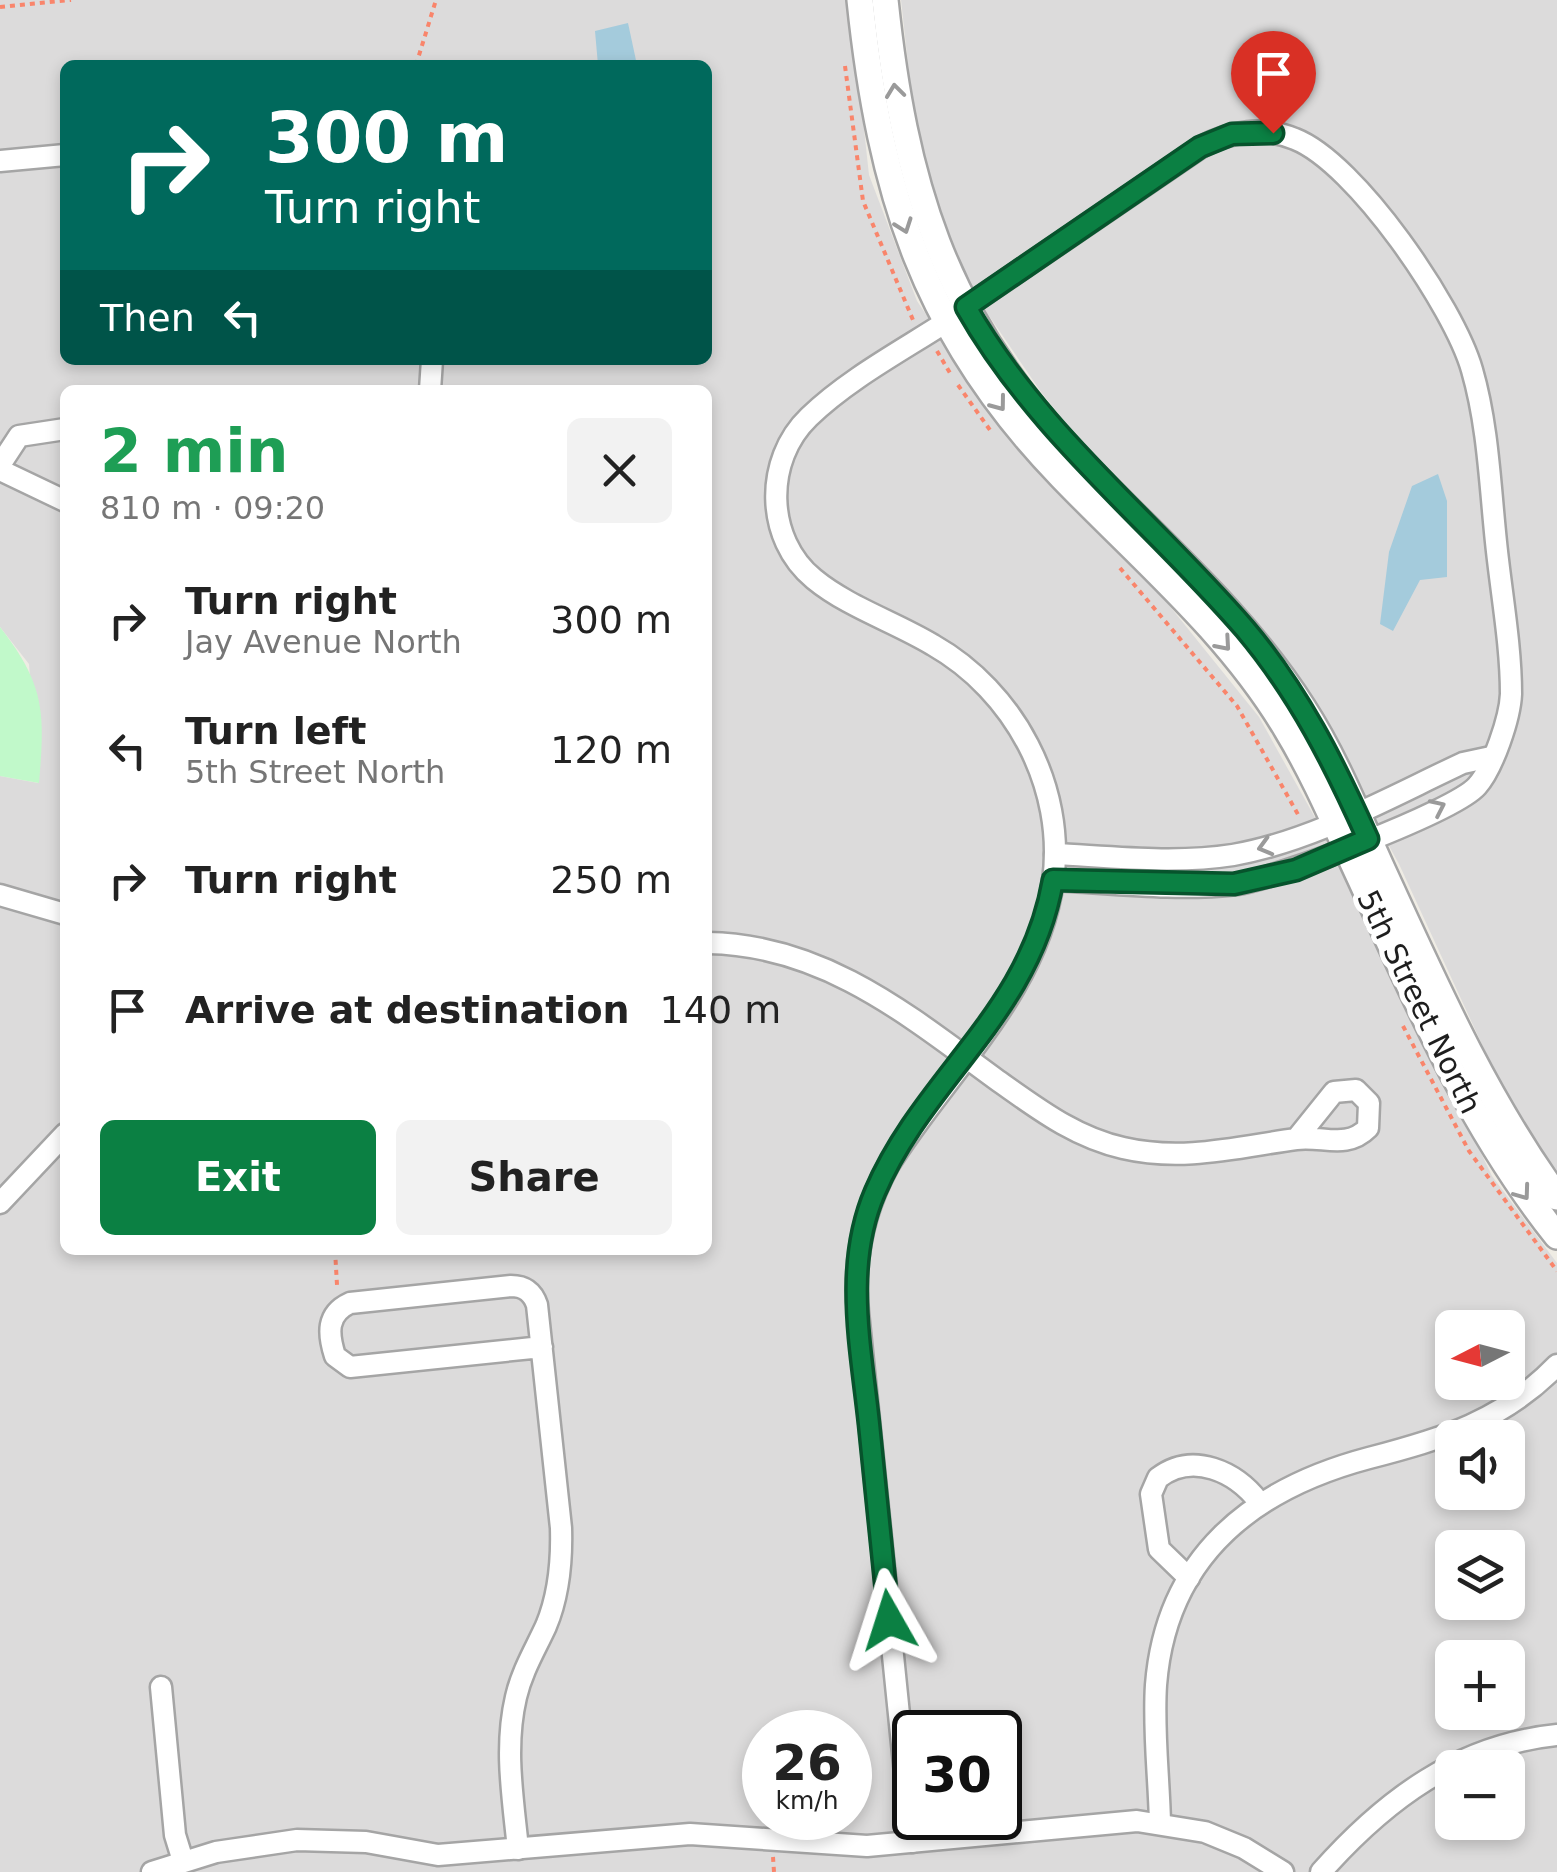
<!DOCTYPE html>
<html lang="en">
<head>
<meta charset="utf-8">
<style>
  :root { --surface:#fff; --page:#f2f2f2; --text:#222; --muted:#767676; --accent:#0b8043 }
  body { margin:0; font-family:"DejaVu Sans",sans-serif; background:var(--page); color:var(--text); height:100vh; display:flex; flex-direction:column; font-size:38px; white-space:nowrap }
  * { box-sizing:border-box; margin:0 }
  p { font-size:32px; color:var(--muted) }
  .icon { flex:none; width:55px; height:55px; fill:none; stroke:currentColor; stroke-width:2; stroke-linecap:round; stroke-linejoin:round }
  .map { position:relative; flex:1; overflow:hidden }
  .details { position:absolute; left:60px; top:385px; width:652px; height:870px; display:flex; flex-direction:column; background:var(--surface); border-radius:15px; box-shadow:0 5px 15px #0003 }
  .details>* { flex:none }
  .top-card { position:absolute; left:60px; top:60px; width:652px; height:305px; border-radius:15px; box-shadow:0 5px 15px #0003; background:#00695c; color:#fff; overflow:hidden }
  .needle { width:65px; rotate:264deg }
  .buttons { position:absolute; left:1435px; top:1310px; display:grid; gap:20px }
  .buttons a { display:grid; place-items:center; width:90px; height:90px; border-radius:15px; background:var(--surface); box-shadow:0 5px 15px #0003; font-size:50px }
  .speed { position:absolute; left:742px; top:1710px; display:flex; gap:20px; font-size:50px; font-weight:700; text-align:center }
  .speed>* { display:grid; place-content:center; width:130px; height:130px; border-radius:50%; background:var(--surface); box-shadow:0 5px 15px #0003; line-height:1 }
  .speed small { font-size:25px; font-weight:400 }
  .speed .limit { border:5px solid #111; border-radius:15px; background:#fff; color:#111 }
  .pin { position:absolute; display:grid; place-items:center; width:85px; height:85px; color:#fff; margin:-102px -42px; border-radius:50% 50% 50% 0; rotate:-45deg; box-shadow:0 0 10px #0007 }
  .pin .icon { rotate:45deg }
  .me { position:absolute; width:110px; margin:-55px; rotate:354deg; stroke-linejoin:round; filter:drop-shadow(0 0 8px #0008) }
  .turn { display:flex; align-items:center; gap:35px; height:210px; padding:0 40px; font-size:45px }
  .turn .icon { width:130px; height:130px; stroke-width:2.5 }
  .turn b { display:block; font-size:70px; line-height:85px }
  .then { display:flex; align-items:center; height:95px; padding:0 40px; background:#0003; gap:20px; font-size:38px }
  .round { display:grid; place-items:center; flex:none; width:105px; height:105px; border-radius:15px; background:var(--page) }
  .overview { display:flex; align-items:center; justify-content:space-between; height:170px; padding:0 40px }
  h1 { font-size:60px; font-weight:600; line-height:75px; color:#1e9e55 }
  .button { display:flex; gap:20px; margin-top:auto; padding:20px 40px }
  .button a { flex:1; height:115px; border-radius:15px; background:var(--accent); color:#fff; font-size:40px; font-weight:600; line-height:115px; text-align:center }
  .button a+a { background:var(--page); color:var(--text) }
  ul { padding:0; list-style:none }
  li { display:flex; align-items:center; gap:30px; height:130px; padding:0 40px }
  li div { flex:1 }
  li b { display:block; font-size:38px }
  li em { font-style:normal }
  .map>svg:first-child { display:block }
  .residential { fill:#dcdbdb; fill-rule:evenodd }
  .park { fill:#c1f9ca }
  .water { fill:#a4cbdc }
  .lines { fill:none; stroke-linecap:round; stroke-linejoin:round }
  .minor-casing { stroke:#a5a5a5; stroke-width:25 }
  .tertiary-casing { stroke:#a5a5a5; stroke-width:30 }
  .path { stroke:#f9856b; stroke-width:4; stroke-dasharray:5 5; stroke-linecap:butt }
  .minor { stroke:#fff; stroke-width:20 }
  .tertiary { stroke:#fff; stroke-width:25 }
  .oneway { stroke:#9a9a9a }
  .route-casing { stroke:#07532c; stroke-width:25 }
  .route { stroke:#0b8043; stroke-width:18 }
  .labels { text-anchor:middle; stroke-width:10; stroke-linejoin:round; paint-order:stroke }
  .street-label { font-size:30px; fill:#1e1e1e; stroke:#fff }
</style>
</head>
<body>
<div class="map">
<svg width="1557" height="1872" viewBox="0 0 1557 1872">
  <rect width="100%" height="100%" fill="#efece4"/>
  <g class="residential">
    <path d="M 0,0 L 850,0 L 869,175 L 917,301 L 974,386 L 1135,563 L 1259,717 L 1352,884 L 1492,1176 L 1557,1263 L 1557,1872 L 0,1872 L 0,776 L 38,783 L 29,664 L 0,627 ZM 65,65 L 708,65 L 708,360 L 65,360 ZM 65,390 L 708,390 L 708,1250 L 65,1250 ZM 1452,1328 L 1508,1328 L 1508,1382 L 1452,1382 ZM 1452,1438 L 1508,1438 L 1508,1492 L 1452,1492 ZM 1452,1548 L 1508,1548 L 1508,1602 L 1452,1602 ZM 1452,1658 L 1508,1658 L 1508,1712 L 1452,1712 ZM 765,1732 L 850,1732 L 850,1818 L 765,1818 ZM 915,1732 L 1000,1732 L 1000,1818 L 915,1818 ZM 1452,1768 L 1508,1768 L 1508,1822 L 1452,1822 Z"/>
    <path d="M 901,0 L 1557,0 L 1557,1182 L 1519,1125 L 1399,864 L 1357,788 L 1041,392 L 957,269 L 919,164 Z"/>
  </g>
  <path class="park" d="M 0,627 C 45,685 45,712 39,783 L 0,776 Z"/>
  <g class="water">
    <path d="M 628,23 L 637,65 L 598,65 L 595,31 Z"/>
    <path d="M 1438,474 L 1447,501 L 1447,577 L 1420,580 L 1393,631 L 1380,624 L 1389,552 L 1412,486 Z"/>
  </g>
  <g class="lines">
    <g class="minor-casing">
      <g id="minor">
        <path d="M 0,161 L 65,155"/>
        <path d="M 966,307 L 1201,147 C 1230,131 1264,126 1295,139 C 1356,163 1454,307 1472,370 C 1488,425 1490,485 1496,542 C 1501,592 1511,644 1511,694 C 1510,718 1493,768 1477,786 C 1454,812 1275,879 1237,884 C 1176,891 1113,883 1053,880"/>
        <path d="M 430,390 L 432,360"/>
        <path d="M 0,465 L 19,436 L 65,429"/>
        <path d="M 0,470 L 65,501"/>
        <path d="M 1055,854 C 1113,857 1175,864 1233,855 C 1313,841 1390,797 1463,763 L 1491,757"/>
        <path d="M 0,895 L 65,914"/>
        <path d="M 708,943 C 824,945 908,1015 997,1080 C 1037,1108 1074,1137 1123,1148 C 1183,1162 1238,1147 1296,1139 C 1322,1135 1346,1150 1368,1128 L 1369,1103 L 1356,1090 L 1334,1092 L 1297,1138"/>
        <path d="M 0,1203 L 65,1134"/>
        <path d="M 1189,1578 L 1159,1549 L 1151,1494 L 1158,1478 C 1193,1451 1236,1472 1259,1502"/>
        <path d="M 161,1687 L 175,1835 L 183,1861"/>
        <path d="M 1160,1823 C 1159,1777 1153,1731 1156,1685 C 1166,1557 1252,1489 1369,1458 C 1442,1439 1503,1421 1557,1365"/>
        <path d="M 912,1842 L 858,1312 C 853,1260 863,1212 888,1166 C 945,1074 1038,993 1053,881 C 1066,787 1014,691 933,645 C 895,622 848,607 814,579 C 765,539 764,460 809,417 C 847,380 901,351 946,322"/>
        <path d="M 518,1849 C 513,1798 504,1748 516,1697 C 522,1671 535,1650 546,1626 C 559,1595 562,1562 561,1528 L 537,1305 C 533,1293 525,1286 511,1286 L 350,1303 C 326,1314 328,1334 335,1356 L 350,1367 L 542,1347"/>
        <path d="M 152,1872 L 216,1852 L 297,1840 L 366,1842 L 438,1855 L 690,1834 L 867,1846 L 1137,1821 L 1205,1832 L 1244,1848 L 1283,1872"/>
        <path d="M 1321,1872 C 1385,1800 1458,1745 1557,1735"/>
      </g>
    </g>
    <g class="tertiary-casing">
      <g id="tertiary">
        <path d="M 860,0 C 880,192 924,335 1062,477 C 1140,558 1229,632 1287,730 C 1316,778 1337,829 1361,880 C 1418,1005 1471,1128 1557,1236"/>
        <path d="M 885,0 C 904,181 943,315 1071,451 C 1150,535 1241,610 1303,708 C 1336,759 1358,816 1383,871 C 1435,984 1484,1096 1557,1197"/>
      </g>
    </g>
    <g class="path">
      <path d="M 0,7 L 71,0"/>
      <path d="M 416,65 L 436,0"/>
      <path d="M 845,66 L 863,201 L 913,320"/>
      <path d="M 937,351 L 950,373"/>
      <path d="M 958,385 L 990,430"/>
      <path d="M 1120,568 L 1237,706 L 1300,818"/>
      <path d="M 1403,1026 L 1469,1151 L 1557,1271"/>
      <path d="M 335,1250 L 337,1285"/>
      <path d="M 773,1857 L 774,1872"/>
    </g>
    <use href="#minor" class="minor"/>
    <use href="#tertiary" class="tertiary"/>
  </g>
  <defs><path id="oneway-chevron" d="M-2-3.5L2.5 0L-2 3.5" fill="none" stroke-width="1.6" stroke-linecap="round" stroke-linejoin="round" transform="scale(2.5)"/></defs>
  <g class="oneway">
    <use href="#oneway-chevron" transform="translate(895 91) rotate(-97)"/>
    <use href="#oneway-chevron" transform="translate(904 226) rotate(70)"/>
    <use href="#oneway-chevron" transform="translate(999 404) rotate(53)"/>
    <use href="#oneway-chevron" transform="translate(1224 644) rotate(49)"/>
    <use href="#oneway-chevron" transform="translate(1438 807) rotate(-25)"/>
    <use href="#oneway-chevron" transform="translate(1265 847) rotate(164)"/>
    <use href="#oneway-chevron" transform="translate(1523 1193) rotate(54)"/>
  </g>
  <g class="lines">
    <g class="route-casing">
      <path id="route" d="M 889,1620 C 882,1555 876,1490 869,1424 C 861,1348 843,1266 875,1192 C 924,1077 1030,1014 1053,880 L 1234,884 L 1296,870 L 1368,839 C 1334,763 1299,693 1245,629 C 1151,520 1038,434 966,307 L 1200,147 L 1232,134 L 1273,133"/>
    </g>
    <use href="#route" class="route"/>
  </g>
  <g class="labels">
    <g class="street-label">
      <text transform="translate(1419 1002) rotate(64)" y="10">5th Street North</text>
    </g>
  </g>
</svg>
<div class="buttons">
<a><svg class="needle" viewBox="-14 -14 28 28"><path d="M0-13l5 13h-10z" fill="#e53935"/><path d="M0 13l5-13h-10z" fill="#767676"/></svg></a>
<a><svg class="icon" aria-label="sound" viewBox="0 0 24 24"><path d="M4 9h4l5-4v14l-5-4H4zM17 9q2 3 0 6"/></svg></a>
<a><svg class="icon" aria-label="layers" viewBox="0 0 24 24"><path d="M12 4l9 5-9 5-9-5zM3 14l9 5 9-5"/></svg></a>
<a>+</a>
<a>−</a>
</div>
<div class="speed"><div>26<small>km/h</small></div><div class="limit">30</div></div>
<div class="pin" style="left:1273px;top:133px;background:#d93025"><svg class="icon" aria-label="arrive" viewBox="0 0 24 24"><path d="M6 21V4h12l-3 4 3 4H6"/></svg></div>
<svg class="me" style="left:889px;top:1620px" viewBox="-20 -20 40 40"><path d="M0-17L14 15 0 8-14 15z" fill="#0b8043" stroke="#fff" stroke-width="4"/></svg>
<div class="top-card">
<div class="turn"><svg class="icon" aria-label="right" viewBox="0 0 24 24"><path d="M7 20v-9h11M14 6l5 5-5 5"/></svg><div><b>300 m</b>Turn right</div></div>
<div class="then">Then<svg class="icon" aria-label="left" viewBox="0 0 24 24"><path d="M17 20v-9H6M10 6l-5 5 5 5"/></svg></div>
</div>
<section class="details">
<div class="overview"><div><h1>2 min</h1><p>810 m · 09:20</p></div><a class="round"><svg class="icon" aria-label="close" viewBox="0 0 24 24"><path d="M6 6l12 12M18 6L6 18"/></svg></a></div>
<ul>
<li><svg class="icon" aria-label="right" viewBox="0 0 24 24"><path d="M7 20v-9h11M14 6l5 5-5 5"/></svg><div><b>Turn right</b><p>Jay Avenue North</p></div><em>300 m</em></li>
<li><svg class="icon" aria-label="left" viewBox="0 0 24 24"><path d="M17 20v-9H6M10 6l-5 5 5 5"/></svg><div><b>Turn left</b><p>5th Street North</p></div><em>120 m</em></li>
<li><svg class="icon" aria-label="right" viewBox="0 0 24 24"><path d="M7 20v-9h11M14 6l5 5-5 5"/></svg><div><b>Turn right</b></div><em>250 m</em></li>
<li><svg class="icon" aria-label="arrive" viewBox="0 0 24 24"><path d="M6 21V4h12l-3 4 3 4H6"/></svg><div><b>Arrive at destination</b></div><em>140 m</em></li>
</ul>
<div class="button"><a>Exit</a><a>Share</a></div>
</section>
</div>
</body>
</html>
